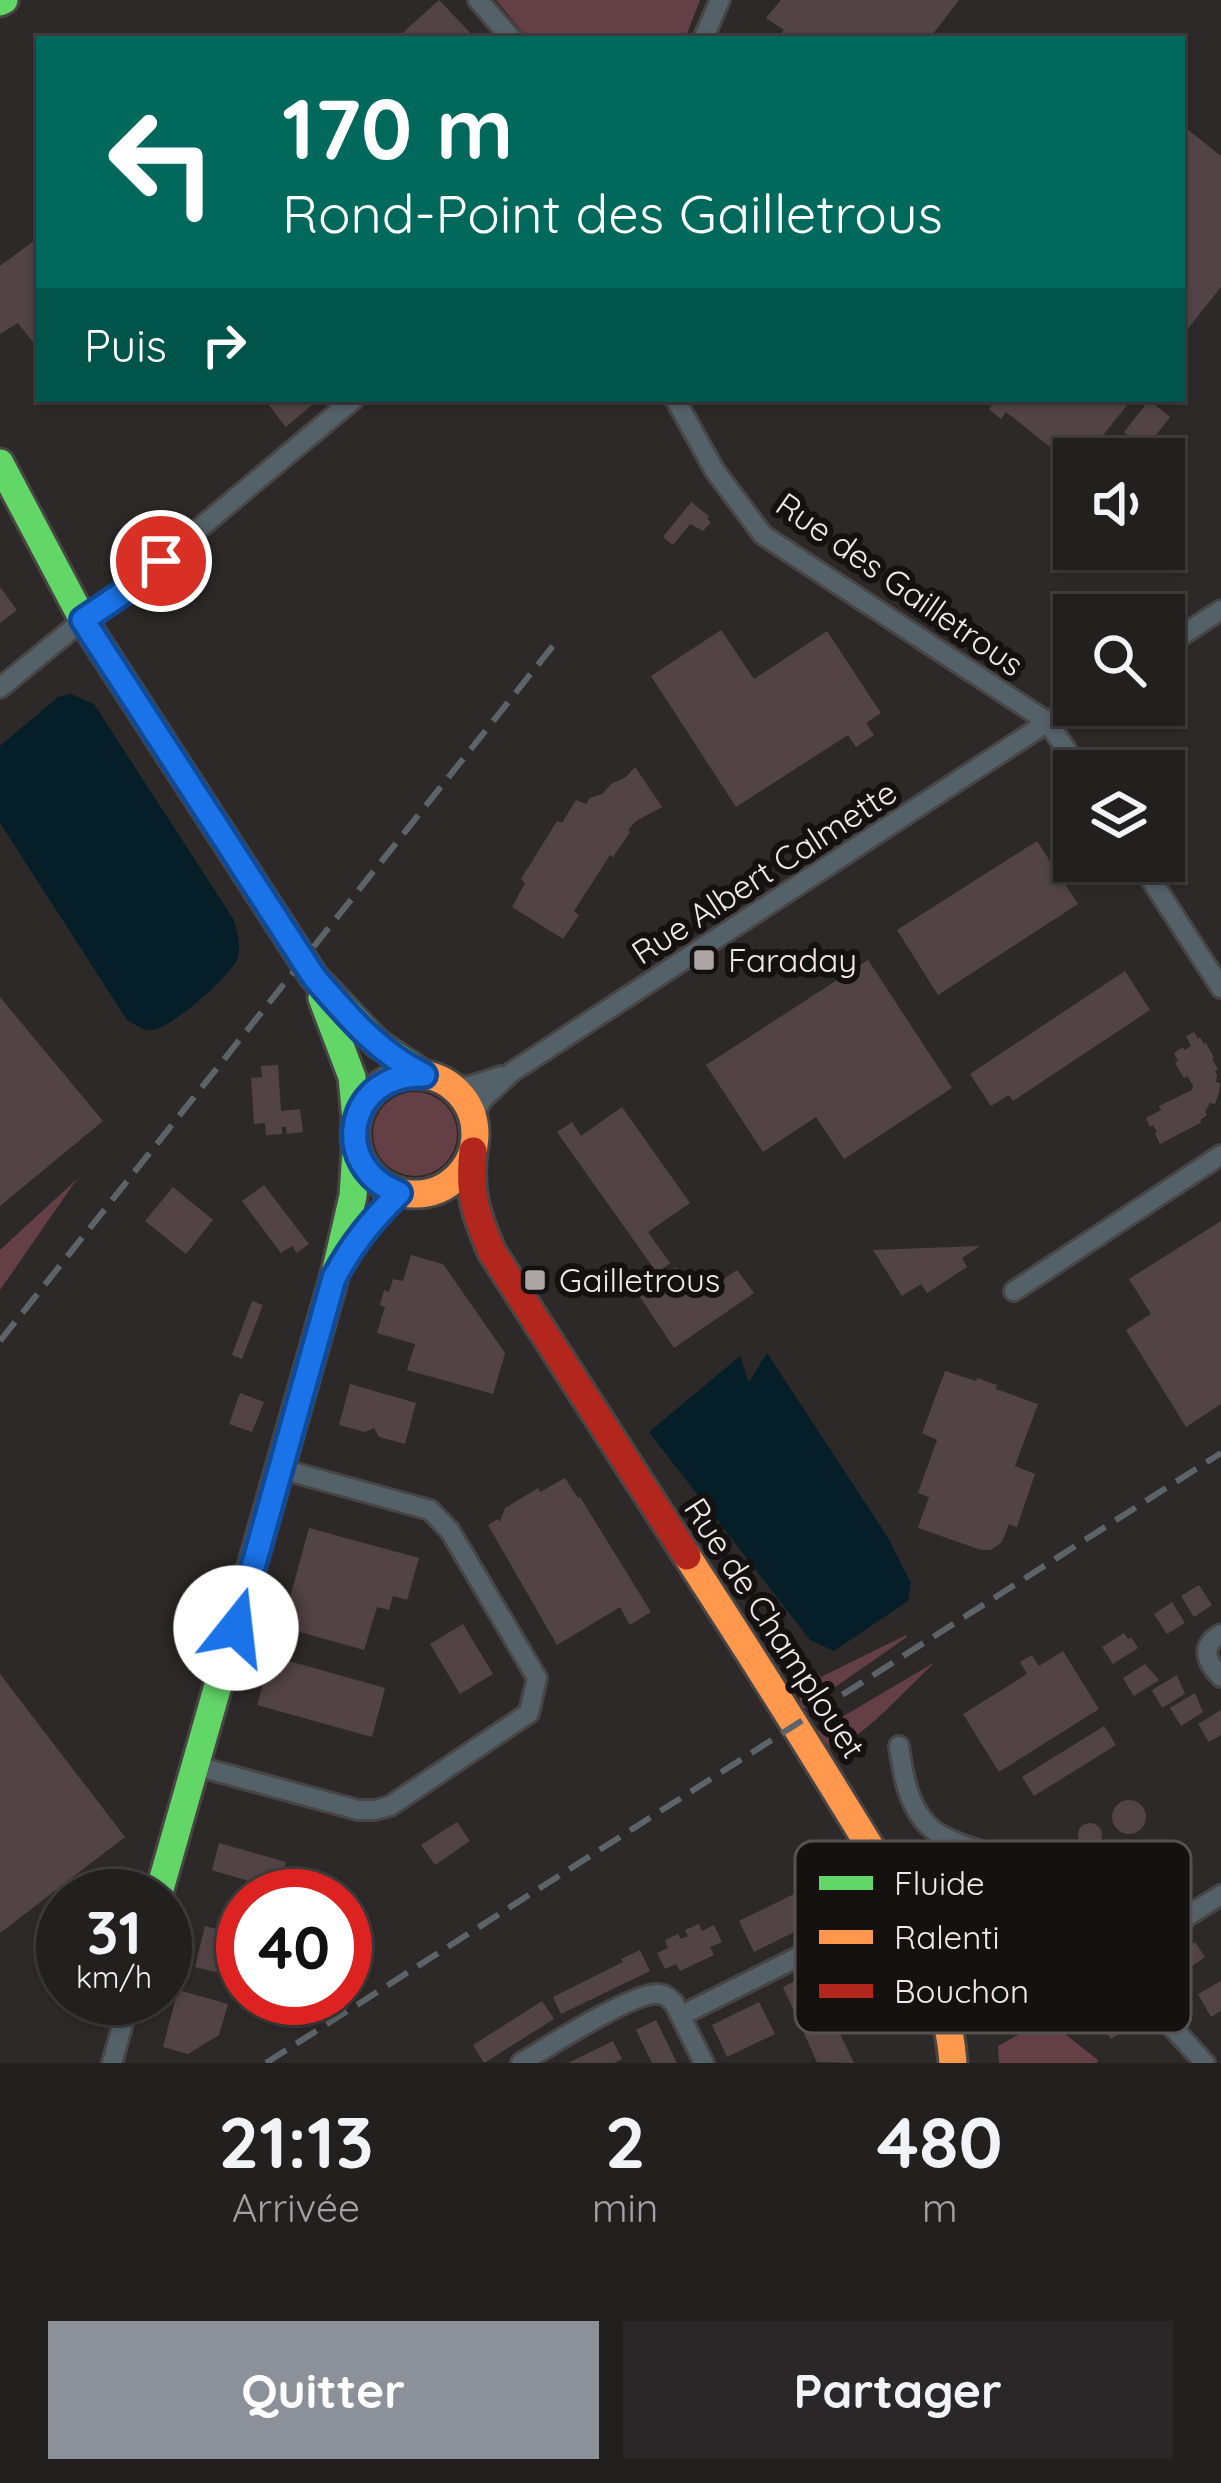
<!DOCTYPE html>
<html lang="fr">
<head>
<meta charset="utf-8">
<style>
  :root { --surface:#221f1f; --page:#2a2728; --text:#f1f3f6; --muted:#a2a2a4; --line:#3f3d3d; --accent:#8c9099 }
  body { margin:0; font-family:Quicksand,sans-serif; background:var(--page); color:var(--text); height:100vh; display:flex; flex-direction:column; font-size:45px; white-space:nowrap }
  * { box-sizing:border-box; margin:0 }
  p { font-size:39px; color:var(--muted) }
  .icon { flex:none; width:66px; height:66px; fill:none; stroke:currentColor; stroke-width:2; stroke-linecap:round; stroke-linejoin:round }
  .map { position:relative; height:2063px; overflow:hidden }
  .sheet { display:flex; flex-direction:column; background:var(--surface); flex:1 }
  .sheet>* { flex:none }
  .guide { position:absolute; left:36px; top:36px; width:1149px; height:366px; border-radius:0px; box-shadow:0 3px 9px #0004,0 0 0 3px var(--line); background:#00695c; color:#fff; overflow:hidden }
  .fabs { position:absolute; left:1053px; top:438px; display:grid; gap:24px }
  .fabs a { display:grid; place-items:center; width:132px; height:132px; border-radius:0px; background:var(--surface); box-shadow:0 3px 9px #0004,0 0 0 3px var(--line); font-size:60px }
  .speed { position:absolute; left:36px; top:1869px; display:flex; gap:24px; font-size:60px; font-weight:700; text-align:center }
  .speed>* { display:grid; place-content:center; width:156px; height:156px; border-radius:50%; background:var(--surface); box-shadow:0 3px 9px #0004,0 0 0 3px var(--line); line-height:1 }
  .speed small { font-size:30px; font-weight:400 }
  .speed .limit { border:18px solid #d22; background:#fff; color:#111 }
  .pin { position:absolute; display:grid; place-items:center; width:102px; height:102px; color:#fff; margin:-51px; border:6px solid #fff; border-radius:50%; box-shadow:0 3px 12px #0007 }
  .me { position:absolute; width:132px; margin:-66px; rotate:16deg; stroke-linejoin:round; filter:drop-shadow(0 0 9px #0008) }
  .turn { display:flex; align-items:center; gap:42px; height:252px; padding:0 48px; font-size:54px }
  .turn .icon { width:156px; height:156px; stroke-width:2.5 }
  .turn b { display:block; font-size:84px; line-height:102px }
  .then { display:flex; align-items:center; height:114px; padding:0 48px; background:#0003; gap:24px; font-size:45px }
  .eta { display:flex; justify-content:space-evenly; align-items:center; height:204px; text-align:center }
  .eta b { font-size:72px; font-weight:700; line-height:84px }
  .button { display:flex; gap:24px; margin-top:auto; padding:24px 48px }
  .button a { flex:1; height:138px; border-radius:0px; background:var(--accent); color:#fff; font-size:48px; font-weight:700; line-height:138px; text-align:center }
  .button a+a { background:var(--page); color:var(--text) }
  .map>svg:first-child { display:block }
  .green { fill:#643f45 }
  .water { fill:#061e28 }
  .building { fill:#524346 }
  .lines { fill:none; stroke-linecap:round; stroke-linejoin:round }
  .street-casing { stroke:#484545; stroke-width:24 }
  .fast-casing { stroke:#484545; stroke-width:33 }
  .slow-casing { stroke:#484545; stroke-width:33 }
  .jam-casing { stroke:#484545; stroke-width:33 }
  .street { stroke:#546168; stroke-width:18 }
  .fast { stroke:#63d668; stroke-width:27 }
  .slow { stroke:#ff974d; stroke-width:27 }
  .jam { stroke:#b3261e; stroke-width:27 }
  .rail { stroke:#5d6469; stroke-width:6; stroke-dasharray:24 12; stroke-linecap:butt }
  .route-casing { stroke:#114b97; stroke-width:30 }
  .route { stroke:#1a73e8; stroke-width:21 }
  .poi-dot { fill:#ada6a6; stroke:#151111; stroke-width:4.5 }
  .labels { text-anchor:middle; stroke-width:12; stroke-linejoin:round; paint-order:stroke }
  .street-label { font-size:33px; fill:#f1e9ea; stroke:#151111 }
  .poi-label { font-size:33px; fill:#f1e9ea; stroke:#151111; text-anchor:start }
  .key { fill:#151111; stroke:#575252; stroke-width:3 }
  .key-label { font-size:33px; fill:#f1e9ea }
</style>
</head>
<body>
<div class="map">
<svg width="1221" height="2063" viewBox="0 0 1221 2063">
  <rect width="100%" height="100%" fill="#2e2929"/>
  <g class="green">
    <path d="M 496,0 L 700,0 L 685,39 L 528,39 Z"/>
    <circle cx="415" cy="1134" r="42"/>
    <path d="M 77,1179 L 0,1290 L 0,1250 Z"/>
    <path d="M 906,1635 L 907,1637 L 802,1710 L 797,1684 L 816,1672 L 821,1677 Z"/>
    <path d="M 935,1662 L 880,1716 L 836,1753 L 815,1733 Z"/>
    <path d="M 1046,2019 L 1098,2060 L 1097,2063 L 999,2063 L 998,2046 Z"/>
  </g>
  <g class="water">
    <path d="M 71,694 L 94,704 L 234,920 C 237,932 241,945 238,957 C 234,974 171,1028 153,1030 C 143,1031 136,1025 127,1020 L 0,823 L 0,746 L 58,697 Z"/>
    <path d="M 767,1353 L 887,1536 L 911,1583 L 908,1601 L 834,1651 L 810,1640 L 649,1432 L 740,1356 L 749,1382 Z"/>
  </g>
  <g class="building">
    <path d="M 439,0 L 476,39 L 396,39 Z"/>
    <path d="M 781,0 L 959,0 L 929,39 L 776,39 L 784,30 L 766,18 Z"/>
    <path d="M 1182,125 L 1221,156 L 1221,287 L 1182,336 Z"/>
    <path d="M 39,237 L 39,350 L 18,323 L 0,334 L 0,266 Z"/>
    <path d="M 264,399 L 319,399 L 286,427 Z"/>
    <path d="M 990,399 L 1132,399 L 1084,459 L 1074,459 L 1074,466 L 1006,412 L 1001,419 L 989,409 L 994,402 Z"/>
    <path d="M 1149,400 L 1170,417 L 1145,449 L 1124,432 Z"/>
    <path d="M 691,502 L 709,516 L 707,519 L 711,522 L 703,531 L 690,524 L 673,545 L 663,537 Z"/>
    <path d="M 0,587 L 17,610 L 0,623 Z"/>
    <path d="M 721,630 L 754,679 L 827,631 L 881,713 L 866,723 L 874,735 L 856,747 L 848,735 L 736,807 L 651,676 Z"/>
    <path d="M 635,767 L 662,807 L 636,821 L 628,830 L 630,832 L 613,857 L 610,855 L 574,911 L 579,915 L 563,939 L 512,907 L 525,883 L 521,879 L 557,821 L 562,823 L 576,800 L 586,804 L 590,798 L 602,794 L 611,784 L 626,777 Z"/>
    <path d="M 1037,841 L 1078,904 L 938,995 L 897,930 Z"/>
    <path d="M 868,960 L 952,1088 L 844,1159 L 816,1117 L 763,1152 L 706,1065 Z"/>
    <path d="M 1125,971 L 1150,1010 L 1013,1101 L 1009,1095 L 991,1106 L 970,1074 Z"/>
    <path d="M 0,997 L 103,1121 L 0,1206 Z"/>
    <path d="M 1194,1032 L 1198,1039 L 1200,1037 L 1204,1044 L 1206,1043 L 1214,1058 L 1212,1059 L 1218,1069 L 1215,1071 L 1217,1075 L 1216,1082 L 1220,1083 L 1219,1092 L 1215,1104 L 1210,1103 L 1205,1112 L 1207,1115 L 1200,1120 L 1202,1122 L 1160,1144 L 1155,1133 L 1157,1132 L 1153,1125 L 1150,1127 L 1146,1118 L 1161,1110 L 1159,1106 L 1192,1090 L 1193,1085 L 1187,1076 L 1184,1078 L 1175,1063 L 1178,1061 L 1174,1053 L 1183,1047 L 1185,1050 L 1191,1046 L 1186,1036 Z"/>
    <path d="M 278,1065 L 281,1111 L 300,1109 L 303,1132 L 287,1134 L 286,1127 L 282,1127 L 282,1134 L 266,1135 L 265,1123 L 254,1124 L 251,1078 L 262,1077 L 261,1066 Z"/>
    <path d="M 622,1107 L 690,1203 L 648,1232 L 670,1263 L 657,1273 L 557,1132 L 572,1122 L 581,1136 Z"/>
    <path d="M 264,1185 L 309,1244 L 297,1253 L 292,1246 L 281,1253 L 242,1201 Z"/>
    <path d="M 173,1187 L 213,1220 L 186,1254 L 145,1221 Z"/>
    <path d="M 1221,1221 L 1221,1404 L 1186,1427 L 1126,1330 L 1151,1314 L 1129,1279 Z"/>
    <path d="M 980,1246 L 962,1258 L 967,1267 L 927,1293 L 921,1284 L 902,1296 L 873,1250 Z"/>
    <path d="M 411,1255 L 443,1264 L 505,1353 L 493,1394 L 407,1370 L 415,1344 L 377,1333 L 385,1307 L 380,1305 L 384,1290 L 389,1292 L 393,1279 L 403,1281 Z"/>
    <path d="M 676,1267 L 696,1297 L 737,1270 L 754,1293 L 674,1348 L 638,1294 Z"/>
    <path d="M 252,1301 L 263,1305 L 242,1359 L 232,1355 Z"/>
    <path d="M 945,1371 L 976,1381 L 977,1378 L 997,1385 L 996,1389 L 1038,1404 L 1015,1466 L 1035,1474 L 1017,1527 L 1009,1524 L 1002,1542 L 991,1550 L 981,1550 L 918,1528 L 929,1497 L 918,1493 L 937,1440 L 922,1433 Z"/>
    <path d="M 350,1384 L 416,1403 L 405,1444 L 379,1437 L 374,1428 L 365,1432 L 339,1425 Z"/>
    <path d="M 240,1393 L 264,1402 L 252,1432 L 229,1424 Z"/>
    <path d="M 565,1478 L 578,1498 L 580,1497 L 651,1612 L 630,1625 L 620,1607 L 557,1645 L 488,1525 L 498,1519 L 500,1522 L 505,1508 L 538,1488 L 540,1492 Z"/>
    <path d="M 309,1528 L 419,1558 L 407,1600 L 393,1596 L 389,1610 L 377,1607 L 364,1650 L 282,1627 Z"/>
    <path d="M 1199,1585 L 1212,1605 L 1194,1617 L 1181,1596 Z"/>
    <path d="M 1172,1602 L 1185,1623 L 1167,1634 L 1154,1614 Z"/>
    <path d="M 463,1624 L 493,1674 L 460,1694 L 430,1644 Z"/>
    <path d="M 1124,1633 L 1128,1639 L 1131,1637 L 1138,1648 L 1113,1664 L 1102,1647 Z"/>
    <path d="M 1063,1651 L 1099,1709 L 999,1772 L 963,1714 L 1027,1674 L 1020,1662 L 1032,1655 L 1039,1666 Z"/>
    <path d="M 271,1656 L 385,1688 L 372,1737 L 257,1705 Z"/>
    <path d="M 1145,1664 L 1159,1680 L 1134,1696 L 1123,1678 Z"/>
    <path d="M 0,1674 L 125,1837 L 0,1933 Z"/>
    <path d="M 1177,1675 L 1185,1694 L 1162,1708 L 1152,1690 Z"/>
    <path d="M 1195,1693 L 1203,1712 L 1181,1726 L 1170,1708 Z"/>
    <path d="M 1221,1710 L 1221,1735 L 1209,1742 L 1198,1724 Z"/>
    <path d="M 1104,1726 L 1116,1745 L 1034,1796 L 1022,1777 Z"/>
    <circle cx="1129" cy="1817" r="17"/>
    <path d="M 457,1822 L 470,1841 L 435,1865 L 421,1845 Z"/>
    <circle cx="1090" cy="1835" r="12"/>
    <path d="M 219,1843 L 286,1862 L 278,1890 L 212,1870 Z"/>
    <path d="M 808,1887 L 823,1918 L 754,1952 L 739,1921 Z"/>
    <path d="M 699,1924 L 702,1931 L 714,1925 L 722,1942 L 710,1947 L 714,1955 L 680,1971 L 676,1964 L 665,1969 L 657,1953 L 668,1948 L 665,1940 L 678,1934 L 681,1939 L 688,1936 L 685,1930 Z"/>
    <path d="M 205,1926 L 243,1936 L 243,1950 L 236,1977 L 195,1967 Z"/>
    <path d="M 1195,1942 L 1205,1957 L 1182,1973 L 1184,1975 L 1162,1986 L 1152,1970 Z"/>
    <path d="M 640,1950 L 650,1971 L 561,2014 L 553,1997 L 623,1962 L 621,1959 Z"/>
    <path d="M 811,1973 L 854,2063 L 817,2062 L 783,1987 Z"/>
    <path d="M 1221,1981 L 1221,2011 L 1211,2017 L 1198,1994 Z"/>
    <path d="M 178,1990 L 228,2004 L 219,2035 L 188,2054 L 163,2047 Z"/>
    <path d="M 1108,1994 L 1131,2025 L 1111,2039 L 1103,2027 L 1107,2024 L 1093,2005 Z"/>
    <path d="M 542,2001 L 554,2019 L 484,2063 L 473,2045 Z"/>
    <path d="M 759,2002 L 775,2034 L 727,2057 L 712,2025 Z"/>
    <path d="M 656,2020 L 677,2063 L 652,2063 L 636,2030 Z"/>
    <path d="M 613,2041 L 622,2059 L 614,2063 L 568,2063 Z"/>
  </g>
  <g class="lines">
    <g class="street-casing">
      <g id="street">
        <path d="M 478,0 L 512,39"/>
        <path d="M 703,39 L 720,0"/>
        <path d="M 675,399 L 715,471 L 763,535 L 1048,722 L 1080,771"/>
        <path d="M 1164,647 L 1221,610"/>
        <path d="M 0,688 L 83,620 L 127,589 L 354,399"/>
        <path d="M 1139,861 L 1221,988"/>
        <path d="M 452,1087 L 470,1086 L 501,1076"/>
        <path d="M 473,1116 L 483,1099 L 512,1072 L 1074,705"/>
        <path d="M 345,1258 L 372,1219 L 399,1193"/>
        <path d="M 1014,1291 L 1221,1155"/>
        <path d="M 1221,1634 C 1200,1646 1206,1662 1221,1677"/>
        <path d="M 899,1746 C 903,1776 909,1813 936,1832 C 962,1849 997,1853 1025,1867 L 1205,2063"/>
        <path d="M 196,1766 L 358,1810 L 375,1810 L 390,1806 L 529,1713 L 537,1678 L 450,1531 L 430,1510 L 281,1469"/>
        <path d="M 1114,1962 L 1221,1895"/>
        <path d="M 682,2015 L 814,1949 L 839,1997 L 927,1955"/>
        <path d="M 112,2063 L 130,1998"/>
        <path d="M 521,2063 C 544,2049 635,1991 658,1994 C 667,1995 667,1997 674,2003 L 704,2063"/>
      </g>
    </g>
    <g class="fast-casing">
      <g id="fast">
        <path d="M 0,2 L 4,0"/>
        <path d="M 0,463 L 83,620 L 314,977 L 378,1044 L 424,1075"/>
        <path d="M 322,998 L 352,1077 L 356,1120"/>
        <path d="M 158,1896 L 334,1278 L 353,1196 L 356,1151"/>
      </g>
    </g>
    <g class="slow-casing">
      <g id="slow">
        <circle cx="415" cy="1134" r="60"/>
        <path d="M 687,1556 C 737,1633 786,1710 834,1788 C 887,1875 945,1958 953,2063"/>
      </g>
    </g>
    <g class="jam-casing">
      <path id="jam" d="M 473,1151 C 468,1192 476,1215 492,1252 L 687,1556"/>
    </g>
    <use href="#street" class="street"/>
    <use href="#fast" class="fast"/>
    <use href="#slow" class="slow"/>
    <use href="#jam" class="jam"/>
    <g class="rail">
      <path d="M 0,1341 L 560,637"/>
      <path d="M 266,2063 L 1221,1453"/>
    </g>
  </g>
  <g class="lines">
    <g class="route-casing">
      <path id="route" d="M 161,561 L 127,590 L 83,620 L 314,977 C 347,1015 378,1053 424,1075 C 348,1072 327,1165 399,1193 C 372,1220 352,1244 334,1278 L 236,1628"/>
    </g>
    <use href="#route" class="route"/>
  </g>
  <g class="poi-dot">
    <rect x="692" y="948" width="24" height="24" rx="6"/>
    <rect x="523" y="1268" width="24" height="24" rx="6"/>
  </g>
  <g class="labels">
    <g class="street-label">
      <text transform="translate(900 584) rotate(35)" y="12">Rue des Gailletrous</text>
      <text transform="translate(764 872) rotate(-33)" y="12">Rue Albert Calmette</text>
      <text transform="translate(775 1628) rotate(57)" y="12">Rue de Champlouet</text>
    </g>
    <g class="poi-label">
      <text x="728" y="972">Faraday</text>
      <text x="559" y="1292">Gailletrous</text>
    </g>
  </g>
  <rect x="795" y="1841" width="396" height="192" rx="18" class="key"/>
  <rect x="819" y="1876" width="54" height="14" fill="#63d668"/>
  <rect x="819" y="1930" width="54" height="14" fill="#ff974d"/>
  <rect x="819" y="1984" width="54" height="14" fill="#b3261e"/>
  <g class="key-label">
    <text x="894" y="1895">Fluide</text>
    <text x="894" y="1949">Ralenti</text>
    <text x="894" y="2003">Bouchon</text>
  </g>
</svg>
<div class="fabs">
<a><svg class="icon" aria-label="sound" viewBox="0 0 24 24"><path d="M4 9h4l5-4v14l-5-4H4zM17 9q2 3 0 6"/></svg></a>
<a><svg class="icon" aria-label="search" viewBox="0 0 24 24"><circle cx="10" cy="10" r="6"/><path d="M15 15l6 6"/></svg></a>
<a><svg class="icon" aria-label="layers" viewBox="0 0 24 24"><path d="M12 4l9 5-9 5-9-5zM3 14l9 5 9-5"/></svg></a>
</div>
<div class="speed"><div>31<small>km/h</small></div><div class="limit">40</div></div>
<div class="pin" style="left:161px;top:561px;background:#d93025"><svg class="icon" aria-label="arrive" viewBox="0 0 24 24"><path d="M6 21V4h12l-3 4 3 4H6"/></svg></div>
<svg class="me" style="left:236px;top:1628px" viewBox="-20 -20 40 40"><circle r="19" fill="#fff"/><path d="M0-13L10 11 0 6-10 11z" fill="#1a73e8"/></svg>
<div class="guide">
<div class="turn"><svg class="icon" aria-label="left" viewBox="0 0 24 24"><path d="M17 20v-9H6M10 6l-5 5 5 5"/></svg><div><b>170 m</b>Rond-Point des Gailletrous</div></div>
<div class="then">Puis<svg class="icon" aria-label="right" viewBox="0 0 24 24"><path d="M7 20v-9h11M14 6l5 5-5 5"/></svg></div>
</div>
</div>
<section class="sheet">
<div class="eta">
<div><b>21:13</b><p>Arrivée</p></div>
<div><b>2</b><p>min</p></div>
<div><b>480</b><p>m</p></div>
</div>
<div class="button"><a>Quitter</a><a>Partager</a></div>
</section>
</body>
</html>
